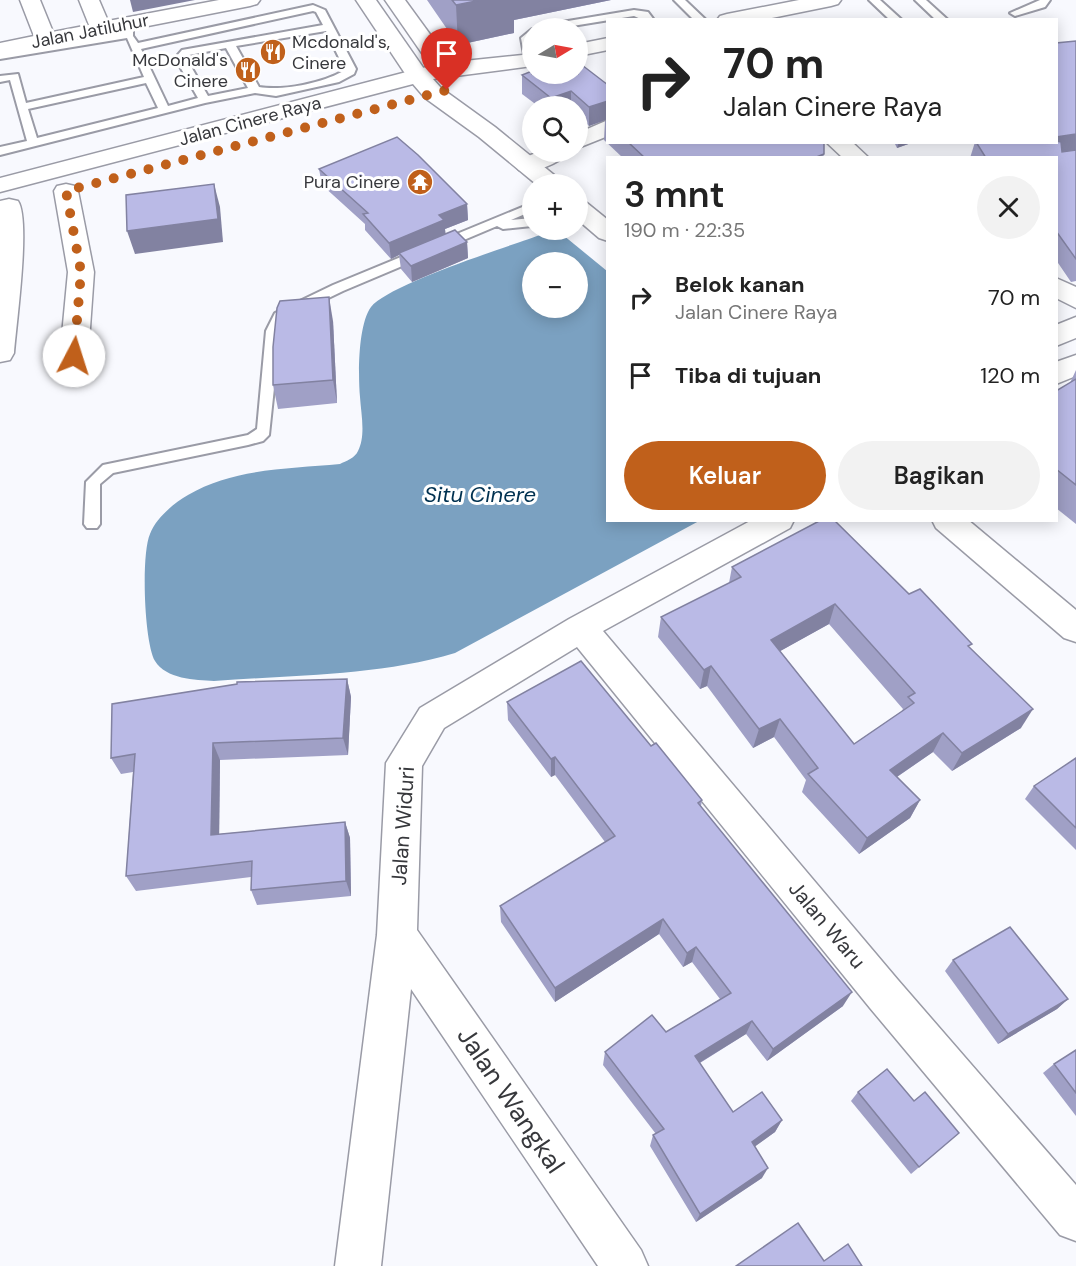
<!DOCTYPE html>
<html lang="id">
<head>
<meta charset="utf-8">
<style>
  :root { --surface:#fff; --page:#f2f2f2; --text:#222; --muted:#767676; --accent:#c0601b }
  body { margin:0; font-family:"DM Sans",sans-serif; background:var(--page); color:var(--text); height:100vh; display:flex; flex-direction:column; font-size:22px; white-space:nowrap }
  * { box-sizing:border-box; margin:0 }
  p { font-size:20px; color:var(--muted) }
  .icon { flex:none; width:33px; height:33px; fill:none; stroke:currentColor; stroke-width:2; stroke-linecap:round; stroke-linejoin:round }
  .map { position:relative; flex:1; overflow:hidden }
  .sheet { position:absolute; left:606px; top:156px; width:452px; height:366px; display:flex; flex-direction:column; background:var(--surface); border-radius:0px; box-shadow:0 3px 15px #0003 }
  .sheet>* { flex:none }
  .banner { position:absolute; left:606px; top:18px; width:452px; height:126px; border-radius:0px; box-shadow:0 3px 15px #0003; background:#fff; color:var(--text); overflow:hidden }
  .needle { width:39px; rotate:80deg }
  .controls { position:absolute; left:522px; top:18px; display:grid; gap:12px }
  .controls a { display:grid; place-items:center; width:66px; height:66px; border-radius:50%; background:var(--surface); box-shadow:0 3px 15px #0003; font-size:30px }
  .pin { position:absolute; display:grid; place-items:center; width:51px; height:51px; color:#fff; margin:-62px -26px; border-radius:50% 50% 50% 0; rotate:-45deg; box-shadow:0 0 6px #0007 }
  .pin .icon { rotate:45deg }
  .me { position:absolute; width:66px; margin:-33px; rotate:5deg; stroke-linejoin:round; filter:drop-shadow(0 0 4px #0008) }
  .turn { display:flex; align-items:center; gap:21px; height:126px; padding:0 18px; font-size:27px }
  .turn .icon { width:78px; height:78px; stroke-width:2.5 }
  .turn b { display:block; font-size:42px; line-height:51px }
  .round { display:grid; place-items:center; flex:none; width:63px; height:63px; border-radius:32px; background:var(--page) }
  .head { display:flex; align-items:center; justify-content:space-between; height:102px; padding:0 18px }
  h1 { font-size:36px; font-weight:600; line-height:45px }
  .primary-button { display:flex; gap:12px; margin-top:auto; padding:12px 18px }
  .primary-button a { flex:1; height:69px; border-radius:36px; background:var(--accent); color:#fff; font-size:24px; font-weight:600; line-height:69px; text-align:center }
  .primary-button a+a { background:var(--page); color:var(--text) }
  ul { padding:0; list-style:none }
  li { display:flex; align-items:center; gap:18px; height:78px; padding:0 18px }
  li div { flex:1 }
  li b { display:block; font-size:22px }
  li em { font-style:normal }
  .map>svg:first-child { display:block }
  .water { fill:#7ba1c1; fill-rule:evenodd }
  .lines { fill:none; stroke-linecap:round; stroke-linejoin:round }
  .lane-casing { stroke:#9a9ba6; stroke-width:4 }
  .street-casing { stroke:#9a9ba6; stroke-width:3 }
  .secondary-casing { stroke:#9a9ba6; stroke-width:3 }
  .lane { fill:#fff; fill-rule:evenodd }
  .street { fill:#fff; fill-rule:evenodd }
  .secondary { fill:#fff; fill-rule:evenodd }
  .wall { fill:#a0a0c6; fill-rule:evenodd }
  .shaded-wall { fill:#8282a1 }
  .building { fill:#babae6; stroke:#8282a1; stroke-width:1.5; fill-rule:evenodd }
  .route { stroke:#c0601b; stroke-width:10; stroke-dasharray:0 18 }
  .labels { text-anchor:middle; stroke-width:6; stroke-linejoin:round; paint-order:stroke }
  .far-street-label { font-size:18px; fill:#37383c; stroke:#fff }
  .far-poi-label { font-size:18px; fill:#37383c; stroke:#fff; text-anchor:end }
  .street-label { font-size:21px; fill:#37383c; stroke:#fff }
  .water-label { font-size:22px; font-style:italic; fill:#003150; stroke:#fff }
  .near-street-label { font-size:26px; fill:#37383c; stroke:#fff }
</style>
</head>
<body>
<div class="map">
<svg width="1076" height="1266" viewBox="0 0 1076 1266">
  <rect width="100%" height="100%" fill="#f8f9fe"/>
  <path class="water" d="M 553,233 L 563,235 L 607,271 L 608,520 L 699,521 L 455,653 C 378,676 294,675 214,681 C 195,680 166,679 155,661 C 144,642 141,554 150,534 C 156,518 174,503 188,495 C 233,468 289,469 340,464 C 346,461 355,458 358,451 C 366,436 361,413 360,397 C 358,374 358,325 371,307 C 389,284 510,246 543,234 ZM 532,262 L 578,262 L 578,308 L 532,308 Z"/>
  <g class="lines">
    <g class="lane-casing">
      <g id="lane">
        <path d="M 674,0 L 685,0 L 706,20 L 694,20 Z"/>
        <path d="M 869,0 L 880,0 L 902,20 L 890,20 Z"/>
        <path d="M 915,0 L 926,0 L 948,20 L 936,20 Z"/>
        <path d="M 1040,0 L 1050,0 L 1045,7 L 1015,16 L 1010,13 Z"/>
        <path d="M 313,5 L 325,10 L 356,69 L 354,74 L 339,82 L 276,96 L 255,93 L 205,103 L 0,155 L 0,147 L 27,141 L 10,80 L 0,82 L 0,76 L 18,74 L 26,103 L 144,77 L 127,38 L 0,59 L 0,53 L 129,31 L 133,32 L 133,36 L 138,43 ZM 313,11 L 316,12 L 323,25 L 182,50 L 175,58 L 198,98 L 168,106 L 141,49 ZM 326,31 L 345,70 C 324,83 283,91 259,87 L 236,46 ZM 226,48 L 248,88 L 208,96 L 186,58 L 189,55 ZM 146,83 L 158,108 L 37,138 L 28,109 Z"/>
        <path d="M 634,10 L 648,12 L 654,20 L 643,20 L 634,16 L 560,28 L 539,28 L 544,25 Z"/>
        <path d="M 532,29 L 532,63 L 530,63 L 525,60 L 521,38 Z"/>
        <path d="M 532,203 L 532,211 L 511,220 L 532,218 L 532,226 L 503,229 L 497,226 L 343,291 L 285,319 L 280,331 L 269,435 L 263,441 L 248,445 L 113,473 L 100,484 L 100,524 L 97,528 L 87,528 L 84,524 L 86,482 L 103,465 L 248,435 L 257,429 L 266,331 L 275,313 L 333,285 Z"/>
      </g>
    </g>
    <g class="street-casing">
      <g id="street">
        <path d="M 20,0 L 40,0 L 53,32 L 89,25 L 79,0 L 99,0 L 108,21 L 219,0 L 260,0 L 257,4 L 250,6 L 0,55 L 0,43 L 34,36 Z"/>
        <path d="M 356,0 L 376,0 L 429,76 L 426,81 L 418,83 L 410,81 Z"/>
        <path d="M 385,0 L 405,0 L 456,70 L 453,75 L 445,77 L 437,75 Z"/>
        <path d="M 608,120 L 608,136 L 578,148 L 578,133 Z"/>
        <path d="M 826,142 L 852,142 L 869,158 L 843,158 Z"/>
        <path d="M 538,152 L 568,152 C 559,164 533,174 519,170 L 515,165 L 519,160 Z"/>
        <path d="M 66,184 L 75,186 L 78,191 L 94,272 L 88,356 L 84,363 L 74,365 L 64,363 L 60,356 L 68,272 L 54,191 L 57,186 Z"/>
        <path d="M 9,199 L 18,201 C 31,220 16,325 14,353 L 10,360 L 0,362 L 0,201 Z"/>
        <path d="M 1056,278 L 1076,287 L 1076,308 L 1056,298 Z"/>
        <path d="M 1076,317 L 1076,338 L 1056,346 L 1056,325 Z"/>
        <path d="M 1076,355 L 1076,376 L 1056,384 L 1056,362 Z"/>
        <path d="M 752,520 L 794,520 L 790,528 L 603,631 L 898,980 L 1076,1185 L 1076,1241 L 1060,1235 L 870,1008 L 577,647 L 444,728 L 422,766 L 417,930 L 641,1250 L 648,1266 L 598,1266 L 411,989 L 381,1266 L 335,1266 L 377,935 L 386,763 L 420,708 L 569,619 Z"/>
      </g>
    </g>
    <g class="secondary-casing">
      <g id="secondary">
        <path d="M 799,0 L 841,0 L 838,4 L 831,6 L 762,20 L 717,20 L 720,16 L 727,14 Z"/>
        <path d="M 608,38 L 608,50 L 578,56 L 578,44 Z"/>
        <path d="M 532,54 L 532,66 L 433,79 L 441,88 L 495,127 L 559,179 L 562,184 L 536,184 L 479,137 L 425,98 L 413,84 L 0,192 L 0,178 L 418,69 L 445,63 Z"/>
        <path d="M 578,201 L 587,203 L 608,220 L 608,241 L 599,238 L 578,220 Z"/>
        <path d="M 932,520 L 968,520 L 1076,610 L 1076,642 L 1064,638 L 936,528 Z"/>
      </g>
    </g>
    <use href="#lane" class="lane"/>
    <use href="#street" class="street"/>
    <use href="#secondary" class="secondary"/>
  </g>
  <g class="wall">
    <path d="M 427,0 L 611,0 L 514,20 L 514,33 L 458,45 Z"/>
    <path d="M 1076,41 L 1076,281 L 1071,282 L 1056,260 L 1056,158 L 970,158 L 975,142 L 1056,142 Z"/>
    <path d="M 522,75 L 608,85 L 608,119 L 589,126 L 578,115 L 578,106 L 538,106 L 522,94 Z"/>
    <path d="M 608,120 L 608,142 L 824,142 L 824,154 L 823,158 L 623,158 L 604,140 L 605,121 Z"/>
    <path d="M 894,142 L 914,142 L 897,148 Z"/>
    <path d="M 319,169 L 467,204 L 468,220 L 445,229 L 445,234 L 467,242 L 468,258 L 412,282 L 401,269 L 399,255 L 391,259 L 365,230 L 365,224 L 322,185 Z"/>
    <path d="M 333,321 L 337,403 L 278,409 L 273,385 Z"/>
    <path d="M 1076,370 L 1076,524 L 1056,508 L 1056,391 L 1070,383 Z"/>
    <path d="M 732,567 L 909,594 L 970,648 L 1021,728 L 952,771 L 933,752 L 897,777 L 920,800 L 910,818 L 859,854 L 802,792 L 806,780 L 774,737 L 753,748 L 707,686 L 700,689 L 658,637 L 661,617 L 729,583 ZM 829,624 L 903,709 L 901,712 L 854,744 L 780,651 Z"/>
    <path d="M 347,679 L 351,697 L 348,755 L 220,760 L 219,834 L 345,822 L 350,838 L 351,896 L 257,905 L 251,890 L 251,877 L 136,891 L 126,876 L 133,772 L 121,774 L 111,758 Z"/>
    <path d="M 507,702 L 651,746 L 702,800 L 701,806 L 843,1006 L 767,1061 L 746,1034 L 700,1063 L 733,1112 L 782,1120 L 775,1132 L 755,1146 L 762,1178 L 696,1222 L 650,1146 L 653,1135 L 656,1134 L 603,1065 L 605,1052 L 666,1032 L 720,999 L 692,962 L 683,967 L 659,934 L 555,1002 L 501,922 L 500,906 L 605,842 L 555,775 L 551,777 L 508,720 Z"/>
    <path d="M 1076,758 L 1076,850 L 1025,799 L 1034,786 Z"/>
    <path d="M 953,960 L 1068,999 L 1057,1009 L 998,1044 L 945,971 Z"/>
    <path d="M 1076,1050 L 1076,1116 L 1043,1073 L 1054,1064 Z"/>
    <path d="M 858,1092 L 914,1101 L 959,1133 L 911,1174 L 851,1101 Z"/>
  </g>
  <g class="shaded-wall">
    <path d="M 130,0 L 195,0 L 133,12 Z"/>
    <path d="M 481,0 L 611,0 L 514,20 L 514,33 L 458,45 L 456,5 Z"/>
    <path d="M 571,91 L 571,106 L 551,106 L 551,98 Z"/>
    <path d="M 608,101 L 608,119 L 589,126 L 589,107 Z"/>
    <path d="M 1076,134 L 1076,151 L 1045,157 L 1056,142 L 1056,137 Z"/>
    <path d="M 899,142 L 914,142 L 897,148 Z"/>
    <path d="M 214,184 L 220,207 L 223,242 L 135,254 L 127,231 Z"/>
    <path d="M 467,204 L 468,220 L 445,229 L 446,236 L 399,253 L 399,255 L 391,259 L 389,243 L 439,215 Z"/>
    <path d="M 467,242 L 468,258 L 412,282 L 411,266 Z"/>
    <path d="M 329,297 L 333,321 L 337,403 L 333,380 Z"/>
    <path d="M 835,604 L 829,624 L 766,659 L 771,640 Z"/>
    <path d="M 711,666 L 707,686 L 700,689 L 704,670 Z"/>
    <path d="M 347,679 L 351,697 L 348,755 L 343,738 Z"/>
    <path d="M 1033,709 L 1021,728 L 952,771 L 962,753 Z"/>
    <path d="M 780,719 L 774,737 L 753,748 L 759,729 Z"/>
    <path d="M 943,733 L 933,752 L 882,787 L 890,770 Z"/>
    <path d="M 213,743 L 220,760 L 219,850 L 211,835 Z"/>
    <path d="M 555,757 L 555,775 L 551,777 L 551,759 Z"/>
    <path d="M 920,800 L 910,818 L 859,854 L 867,838 Z"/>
    <path d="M 345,822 L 350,838 L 351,896 L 346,881 Z"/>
    <path d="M 663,919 L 659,934 L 555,1002 L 555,988 Z"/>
    <path d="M 696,947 L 692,962 L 683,967 L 687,953 Z"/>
    <path d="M 852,992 L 843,1006 L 767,1061 L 773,1049 Z"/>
    <path d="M 1068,999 L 1057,1009 L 998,1044 L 1008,1034 Z"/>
    <path d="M 752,1021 L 746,1034 L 691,1068 L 695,1056 Z"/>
    <path d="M 782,1120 L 775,1132 L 746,1153 L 752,1142 Z"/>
    <path d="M 768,1168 L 762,1178 L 696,1222 L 700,1214 Z"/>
  </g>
  <g class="building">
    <path d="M 452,0 L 481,0 L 456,5 Z"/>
    <path d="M 1076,41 L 1076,134 L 1056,137 L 1056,43 Z"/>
    <path d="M 578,62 L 608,85 L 608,101 L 589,107 L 571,91 L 551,98 L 522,75 L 532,71 L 532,74 L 578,74 Z"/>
    <path d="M 397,137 L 418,155 L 467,204 L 439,215 L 444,220 L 389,243 L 363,214 L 368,213 L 319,169 Z"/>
    <path d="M 1056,141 L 1061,142 L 1062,152 L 1076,150 L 1076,259 L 1056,231 L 1056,158 L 986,158 L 976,142 L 1056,142 Z"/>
    <path d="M 628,142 L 824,142 L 824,154 L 814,158 L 645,158 Z"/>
    <path d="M 214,184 L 218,219 L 127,231 L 126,195 Z"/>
    <path d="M 455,230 L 467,242 L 411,266 L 399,253 Z"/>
    <path d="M 329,297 L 333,380 L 273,385 L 273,347 L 277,308 L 280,301 Z"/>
    <path d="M 1076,379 L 1076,485 L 1056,469 L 1056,391 Z"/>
    <path d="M 821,520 L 834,520 L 909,594 L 920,589 L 972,644 L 968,646 L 1033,709 L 962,753 L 943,733 L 890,770 L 920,800 L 867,838 L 808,774 L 818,768 L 780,719 L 759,729 L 711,666 L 704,670 L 661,617 L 741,577 L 732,567 ZM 835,604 L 915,693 L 908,697 L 914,703 L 854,744 L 771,640 Z"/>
    <path d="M 581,661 L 651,746 L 656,743 L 702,800 L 698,803 L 852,992 L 773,1049 L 752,1021 L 695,1056 L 733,1112 L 762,1092 L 782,1120 L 752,1142 L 768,1168 L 700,1214 L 653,1135 L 664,1129 L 605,1052 L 652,1015 L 666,1032 L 731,993 L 696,947 L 687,953 L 663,919 L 555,988 L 500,906 L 615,836 L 555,757 L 551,759 L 507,702 Z"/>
    <path d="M 347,679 L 343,738 L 213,743 L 211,835 L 345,822 L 346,881 L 251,890 L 252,861 L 126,876 L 135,754 L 111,758 L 112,704 L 237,684 L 237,682 Z"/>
    <path d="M 1076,758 L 1076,828 L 1034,786 Z"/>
    <path d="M 1010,927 L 1068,999 L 1008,1034 L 953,960 Z"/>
    <path d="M 1076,1050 L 1076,1093 L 1054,1064 Z"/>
    <path d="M 887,1069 L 914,1101 L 925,1092 L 959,1133 L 919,1167 L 858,1092 Z"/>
    <path d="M 798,1223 L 824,1261 L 848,1244 L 862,1266 L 736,1266 Z"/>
  </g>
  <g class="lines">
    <path class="route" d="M 74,356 L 81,272 L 66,191 L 447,90"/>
  </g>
  <defs>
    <g id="restaurant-disc" transform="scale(1.35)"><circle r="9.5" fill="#c0601b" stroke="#fff"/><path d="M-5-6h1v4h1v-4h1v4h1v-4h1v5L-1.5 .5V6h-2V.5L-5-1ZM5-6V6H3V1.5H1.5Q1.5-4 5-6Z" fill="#fff"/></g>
    <g id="temple-disc" transform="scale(1.35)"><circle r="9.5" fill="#c0601b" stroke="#fff"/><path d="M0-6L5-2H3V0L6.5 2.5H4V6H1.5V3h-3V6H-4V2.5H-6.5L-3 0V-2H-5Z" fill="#fff"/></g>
  </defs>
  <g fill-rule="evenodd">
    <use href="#restaurant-disc" x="273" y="52"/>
    <use href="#restaurant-disc" x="248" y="70"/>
    <use href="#temple-disc" x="420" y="182"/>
  </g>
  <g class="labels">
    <g class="far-street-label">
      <text transform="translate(90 31) rotate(-11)" y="6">Jalan Jatiluhur</text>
      <text transform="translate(250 121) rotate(-15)" y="6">Jalan Cinere Raya</text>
    </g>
    <g class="far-poi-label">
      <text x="292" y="48" text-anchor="start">Mcdonald's,<tspan x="292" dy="21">Cinere</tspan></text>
      <text x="228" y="66">McDonald's<tspan x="228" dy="21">Cinere</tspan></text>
      <text x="400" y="188">Pura Cinere</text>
    </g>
    <g class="street-label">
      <text transform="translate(403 826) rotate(-86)" y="7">Jalan Widuri</text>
      <text transform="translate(827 925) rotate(50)" y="7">Jalan Waru</text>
    </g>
    <g class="water-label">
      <text x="480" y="502">Situ Cinere</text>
    </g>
    <g class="near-street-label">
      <text transform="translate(511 1100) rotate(56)" y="9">Jalan Wangkal</text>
    </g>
  </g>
</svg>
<div class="controls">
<a><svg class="needle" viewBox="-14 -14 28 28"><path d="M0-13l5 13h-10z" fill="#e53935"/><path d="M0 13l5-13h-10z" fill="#767676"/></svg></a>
<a><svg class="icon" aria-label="search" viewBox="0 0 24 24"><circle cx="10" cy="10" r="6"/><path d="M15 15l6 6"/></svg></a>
<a>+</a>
<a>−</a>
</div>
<div class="pin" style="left:447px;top:90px;background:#d93025"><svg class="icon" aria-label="arrive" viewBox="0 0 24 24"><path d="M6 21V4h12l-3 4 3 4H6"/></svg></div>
<svg class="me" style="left:74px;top:356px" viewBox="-20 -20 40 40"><circle r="19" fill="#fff"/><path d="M0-13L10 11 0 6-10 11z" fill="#c0601b"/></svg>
<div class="banner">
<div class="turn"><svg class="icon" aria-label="right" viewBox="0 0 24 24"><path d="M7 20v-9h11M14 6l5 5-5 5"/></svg><div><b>70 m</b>Jalan Cinere Raya</div></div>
</div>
<section class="sheet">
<div class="head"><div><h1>3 mnt</h1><p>190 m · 22:35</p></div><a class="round"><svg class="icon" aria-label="close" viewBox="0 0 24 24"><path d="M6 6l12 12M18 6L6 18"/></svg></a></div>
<ul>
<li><svg class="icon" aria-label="right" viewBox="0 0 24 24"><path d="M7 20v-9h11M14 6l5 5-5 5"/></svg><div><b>Belok kanan</b><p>Jalan Cinere Raya</p></div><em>70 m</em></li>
<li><svg class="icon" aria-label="arrive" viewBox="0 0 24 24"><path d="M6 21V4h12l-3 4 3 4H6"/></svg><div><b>Tiba di tujuan</b></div><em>120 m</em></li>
</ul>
<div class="primary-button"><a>Keluar</a><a>Bagikan</a></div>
</section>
</div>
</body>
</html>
